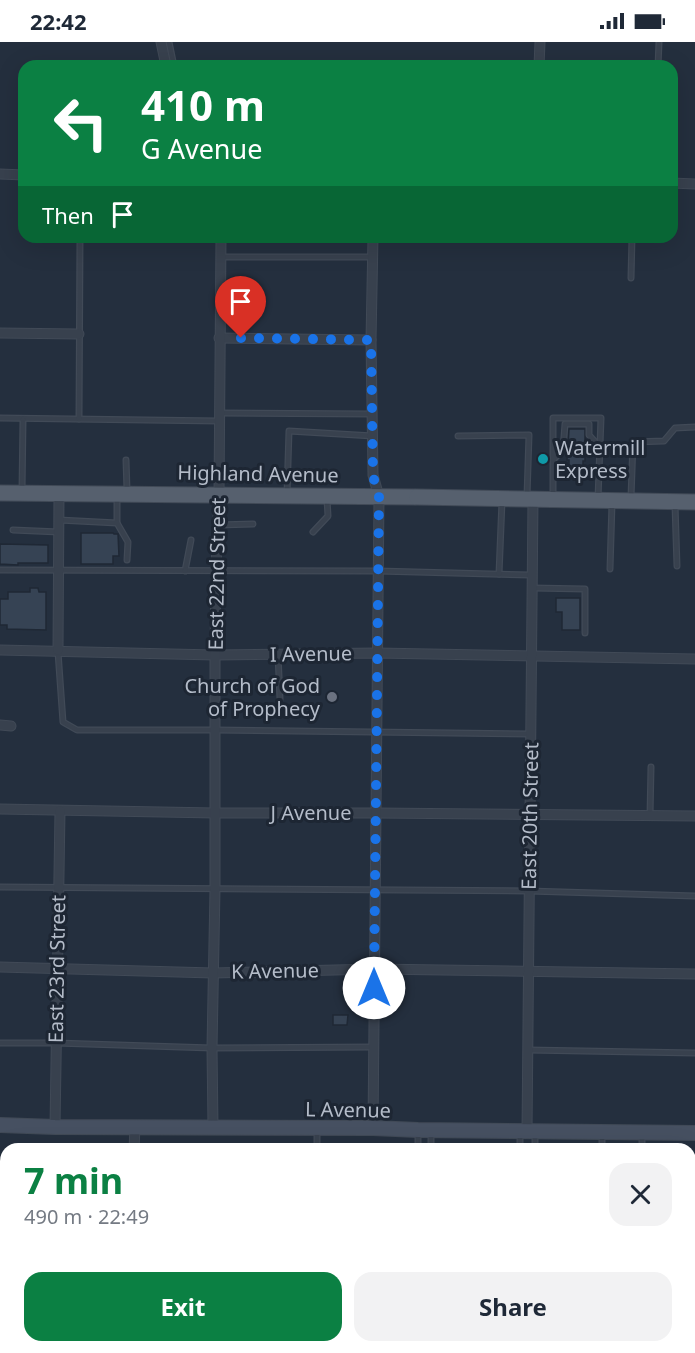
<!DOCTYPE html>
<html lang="en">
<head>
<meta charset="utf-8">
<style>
  :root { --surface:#fff; --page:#f2f2f3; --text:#1f2937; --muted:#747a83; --accent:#0b8043 }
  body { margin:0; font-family:"Noto Sans",sans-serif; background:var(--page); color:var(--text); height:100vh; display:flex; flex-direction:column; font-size:22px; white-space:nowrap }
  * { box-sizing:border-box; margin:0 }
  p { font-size:20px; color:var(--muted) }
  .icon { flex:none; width:33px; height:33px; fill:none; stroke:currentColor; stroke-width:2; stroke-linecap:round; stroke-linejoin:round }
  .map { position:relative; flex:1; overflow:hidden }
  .drawer { position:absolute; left:0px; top:1101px; width:696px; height:210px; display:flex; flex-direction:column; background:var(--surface); border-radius:18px 18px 0 0; box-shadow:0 6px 24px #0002 }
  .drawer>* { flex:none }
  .top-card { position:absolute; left:18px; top:18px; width:660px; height:183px; border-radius:18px; box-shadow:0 6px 24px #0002; background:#0b8043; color:#fff; overflow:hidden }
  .pin { position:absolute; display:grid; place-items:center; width:51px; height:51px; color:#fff; margin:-62px -26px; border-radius:50% 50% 50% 0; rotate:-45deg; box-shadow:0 0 6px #0007 }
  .pin .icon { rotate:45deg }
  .me { position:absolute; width:66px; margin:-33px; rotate:0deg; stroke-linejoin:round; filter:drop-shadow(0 0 4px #0008) }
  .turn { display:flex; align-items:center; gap:21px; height:126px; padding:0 24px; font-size:27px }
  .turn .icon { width:78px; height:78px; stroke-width:2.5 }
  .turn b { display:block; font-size:42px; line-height:51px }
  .then { display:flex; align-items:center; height:57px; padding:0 24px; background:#0003; gap:12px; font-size:22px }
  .round { display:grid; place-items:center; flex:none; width:63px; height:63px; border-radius:18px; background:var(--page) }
  .overview { display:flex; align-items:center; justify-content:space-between; height:102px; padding:0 24px }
  h1 { font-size:36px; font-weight:700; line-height:45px; color:var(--accent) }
  .action { display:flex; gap:12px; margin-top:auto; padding:12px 24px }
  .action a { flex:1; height:69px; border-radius:18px; background:var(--accent); color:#fff; font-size:24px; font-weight:700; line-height:69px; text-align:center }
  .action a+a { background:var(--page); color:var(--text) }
  .status { display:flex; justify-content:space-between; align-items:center; height:42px; padding:0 30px; background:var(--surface); direction:ltr }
  .status svg { height:16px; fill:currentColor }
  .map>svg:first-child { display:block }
  .building { fill:#364354; stroke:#1f2835; stroke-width:1.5 }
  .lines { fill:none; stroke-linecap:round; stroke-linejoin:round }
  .lane-casing { stroke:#414a57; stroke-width:7 }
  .street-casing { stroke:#414a57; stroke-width:11 }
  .secondary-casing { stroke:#414a57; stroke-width:16 }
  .primary-casing { stroke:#414a57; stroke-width:17 }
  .lane { stroke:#38414e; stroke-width:4.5 }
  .street { stroke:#38414e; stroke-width:9 }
  .secondary { stroke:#465061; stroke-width:14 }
  .primary { stroke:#56606e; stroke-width:15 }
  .route { stroke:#1a73e8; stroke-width:10; stroke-dasharray:0 18 }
  .culture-dot { fill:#0f9aa8; stroke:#1d2633; stroke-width:2 }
  .worship-dot { fill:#6b7280; stroke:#1d2633; stroke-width:2 }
  .labels { text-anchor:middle; stroke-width:6; stroke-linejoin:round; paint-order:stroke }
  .poi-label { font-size:20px; fill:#b4bcc9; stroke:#1d2633; text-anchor:start }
  .street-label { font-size:20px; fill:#b4bcc9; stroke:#1d2633 }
</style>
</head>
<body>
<div class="status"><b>22:42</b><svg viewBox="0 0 49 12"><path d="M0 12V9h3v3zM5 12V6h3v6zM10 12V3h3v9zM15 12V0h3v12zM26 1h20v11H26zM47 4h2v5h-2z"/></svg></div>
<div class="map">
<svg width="695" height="1311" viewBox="0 0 695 1311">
  <rect width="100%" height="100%" fill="#242f3e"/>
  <g class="building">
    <path d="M 569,387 L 585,387 L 585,419 L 583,419 L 583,426 L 569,426 L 569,418 L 567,418 Z"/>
    <path d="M 81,491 L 113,491 L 114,492 L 118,492 L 119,514 L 113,514 L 113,522 L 81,522 Z"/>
    <path d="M 0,502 L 48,503 L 48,521 L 18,521 L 18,523 L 0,522 Z"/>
    <path d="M 30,546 L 38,546 L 39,550 L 46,550 L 46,588 L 7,587 L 7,583 L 0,583 L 0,557 L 8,557 L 8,550 L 30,550 Z"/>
    <path d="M 556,556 L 580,556 L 580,588 L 562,588 L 562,570 L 556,570 Z"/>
    <path d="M 333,973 L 348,973 L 347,983 L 333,983 Z"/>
  </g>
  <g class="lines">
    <g class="lane-casing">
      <g id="lane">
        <path d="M 169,0 L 174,24"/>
        <path d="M 658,24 L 659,0"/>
        <path d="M 220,215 L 373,215"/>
        <path d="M 631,236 L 632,195"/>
        <path d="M 219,371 L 373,372"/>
        <path d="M 0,376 L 219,379"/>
        <path d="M 79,377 L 80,195"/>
        <path d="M 458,394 L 529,393 L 527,454"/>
        <path d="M 126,418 L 127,448"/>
        <path d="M 553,418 L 563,408 L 565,382 L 589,382 L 589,393 L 600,405"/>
        <path d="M 22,449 L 23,377"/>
        <path d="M 287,452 L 289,389 L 373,394"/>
        <path d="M 117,455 L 117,481"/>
        <path d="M 631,455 L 633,400 L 664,399 L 675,386 L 695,385"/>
        <path d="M 553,456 L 553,376 L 601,376 L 598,456"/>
        <path d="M 675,463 L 677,524"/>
        <path d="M 59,478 L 117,481 L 128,500 L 127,518"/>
        <path d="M 218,483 L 253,482"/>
        <path d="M 13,488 L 59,490"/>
        <path d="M 313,490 L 328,474 L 327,457"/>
        <path d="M 610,527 L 612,461"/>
        <path d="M 0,528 L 378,529 L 531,533"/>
        <path d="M 185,529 L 191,498"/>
        <path d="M 499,532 L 502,459"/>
        <path d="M 533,546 L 585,547 L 585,591"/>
        <path d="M 58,610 L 63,680 L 77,688 L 215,688 L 531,692"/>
        <path d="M 278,613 L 280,657"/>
        <path d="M 650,774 L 651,725"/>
        <path d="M 0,845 L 529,849 L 695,854"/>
        <path d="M 0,1001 L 56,1001 L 212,1006 L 374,1005"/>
        <path d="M 528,1008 L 695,1011"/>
        <path d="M 535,1093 L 535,1107"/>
        <path d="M 642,1094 L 642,1107"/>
        <path d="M 317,1107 L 317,1087"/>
        <path d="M 418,1107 L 418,1089"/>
        <path d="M 431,1107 L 431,1091"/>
        <path d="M 520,1107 L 520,1092"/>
        <path d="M 602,1107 L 602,1093"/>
        <path d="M 692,1208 L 695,1208"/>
        <path d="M 0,1224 L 6,1225"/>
        <path d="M 0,1265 L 6,1265"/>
        <path d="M 675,1305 L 675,1311"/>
      </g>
    </g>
    <g class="street-casing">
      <g id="street">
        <path d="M 161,0 L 166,24"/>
        <path d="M 539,24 L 540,0"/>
        <path d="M 0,132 L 24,133"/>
        <path d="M 672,141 L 695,142"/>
        <path d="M 0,291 L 79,292"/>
        <path d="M 219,296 L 371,298"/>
        <path d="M 0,608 L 215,613 L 377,611 L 695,617"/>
        <path d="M 58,608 L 59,452"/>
        <path d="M 0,683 L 11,684"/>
        <path d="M 0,767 L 215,771 L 376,771 L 695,774"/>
        <path d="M 0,925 L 213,931 L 375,927 L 695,932"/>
        <path d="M 55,1085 L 60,769"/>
        <path d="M 213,1085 L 212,1006 L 215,847 L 215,613 L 216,529 L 219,452 L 221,195"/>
        <path d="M 373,1086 L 379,455 L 373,433 L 371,298 L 373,195"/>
        <path d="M 527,1090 L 533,457"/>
        <path d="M 134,1107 L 135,1085"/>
        <path d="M 133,1311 L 133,1305"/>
        <path d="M 535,1311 L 535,1305"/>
      </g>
    </g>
    <g class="secondary-casing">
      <path id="secondary" d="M 0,1083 L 55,1085 L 373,1086 L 418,1088 L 695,1091"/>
    </g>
    <g class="primary-casing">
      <g id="primary">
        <path d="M 0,451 L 415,455"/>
        <path d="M 417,455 L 695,460"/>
      </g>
    </g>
    <use href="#lane" class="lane"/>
    <use href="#street" class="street"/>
    <use href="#secondary" class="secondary"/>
    <use href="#primary" class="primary"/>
  </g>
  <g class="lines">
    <path class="route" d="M 241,296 L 371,298 L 373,434 L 379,455 L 374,946"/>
  </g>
  <circle class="culture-dot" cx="543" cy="417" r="6"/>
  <circle class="worship-dot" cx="332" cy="655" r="6"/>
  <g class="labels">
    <g class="poi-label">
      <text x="555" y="413">Watermill<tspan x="555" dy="23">Express</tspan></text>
      <text x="320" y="651" text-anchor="end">Church of God<tspan x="320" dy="23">of Prophecy</tspan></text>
    </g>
    <g class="street-label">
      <text transform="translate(258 432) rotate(1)" y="7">Highland Avenue</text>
      <text transform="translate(217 532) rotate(-89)" y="7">East 22nd Street</text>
      <text transform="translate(311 612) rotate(-1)" y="7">I Avenue</text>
      <text x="311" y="778">J Avenue</text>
      <text transform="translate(530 774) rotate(-89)" y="7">East 20th Street</text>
      <text transform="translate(57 927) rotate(-89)" y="7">East 23rd Street</text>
      <text transform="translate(275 929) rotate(-1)" y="7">K Avenue</text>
      <text transform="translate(348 1068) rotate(1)" y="7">L Avenue</text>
    </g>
  </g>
</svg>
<div class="pin" style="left:241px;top:296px;background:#d93025"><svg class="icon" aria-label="arrive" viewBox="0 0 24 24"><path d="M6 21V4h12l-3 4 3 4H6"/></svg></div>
<svg class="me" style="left:374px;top:946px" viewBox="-20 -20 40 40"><circle r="19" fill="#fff"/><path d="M0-13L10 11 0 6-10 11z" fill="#1a73e8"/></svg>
<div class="top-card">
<div class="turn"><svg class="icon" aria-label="left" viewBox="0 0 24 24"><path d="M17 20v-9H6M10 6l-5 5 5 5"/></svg><div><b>410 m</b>G Avenue</div></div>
<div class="then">Then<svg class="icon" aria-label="arrive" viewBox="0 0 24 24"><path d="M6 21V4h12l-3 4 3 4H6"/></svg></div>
</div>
<section class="drawer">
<div class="overview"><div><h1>7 min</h1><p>490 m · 22:49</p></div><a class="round"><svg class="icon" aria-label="close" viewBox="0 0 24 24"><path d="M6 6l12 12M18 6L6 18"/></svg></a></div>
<div class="action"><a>Exit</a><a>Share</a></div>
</section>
</div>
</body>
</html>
